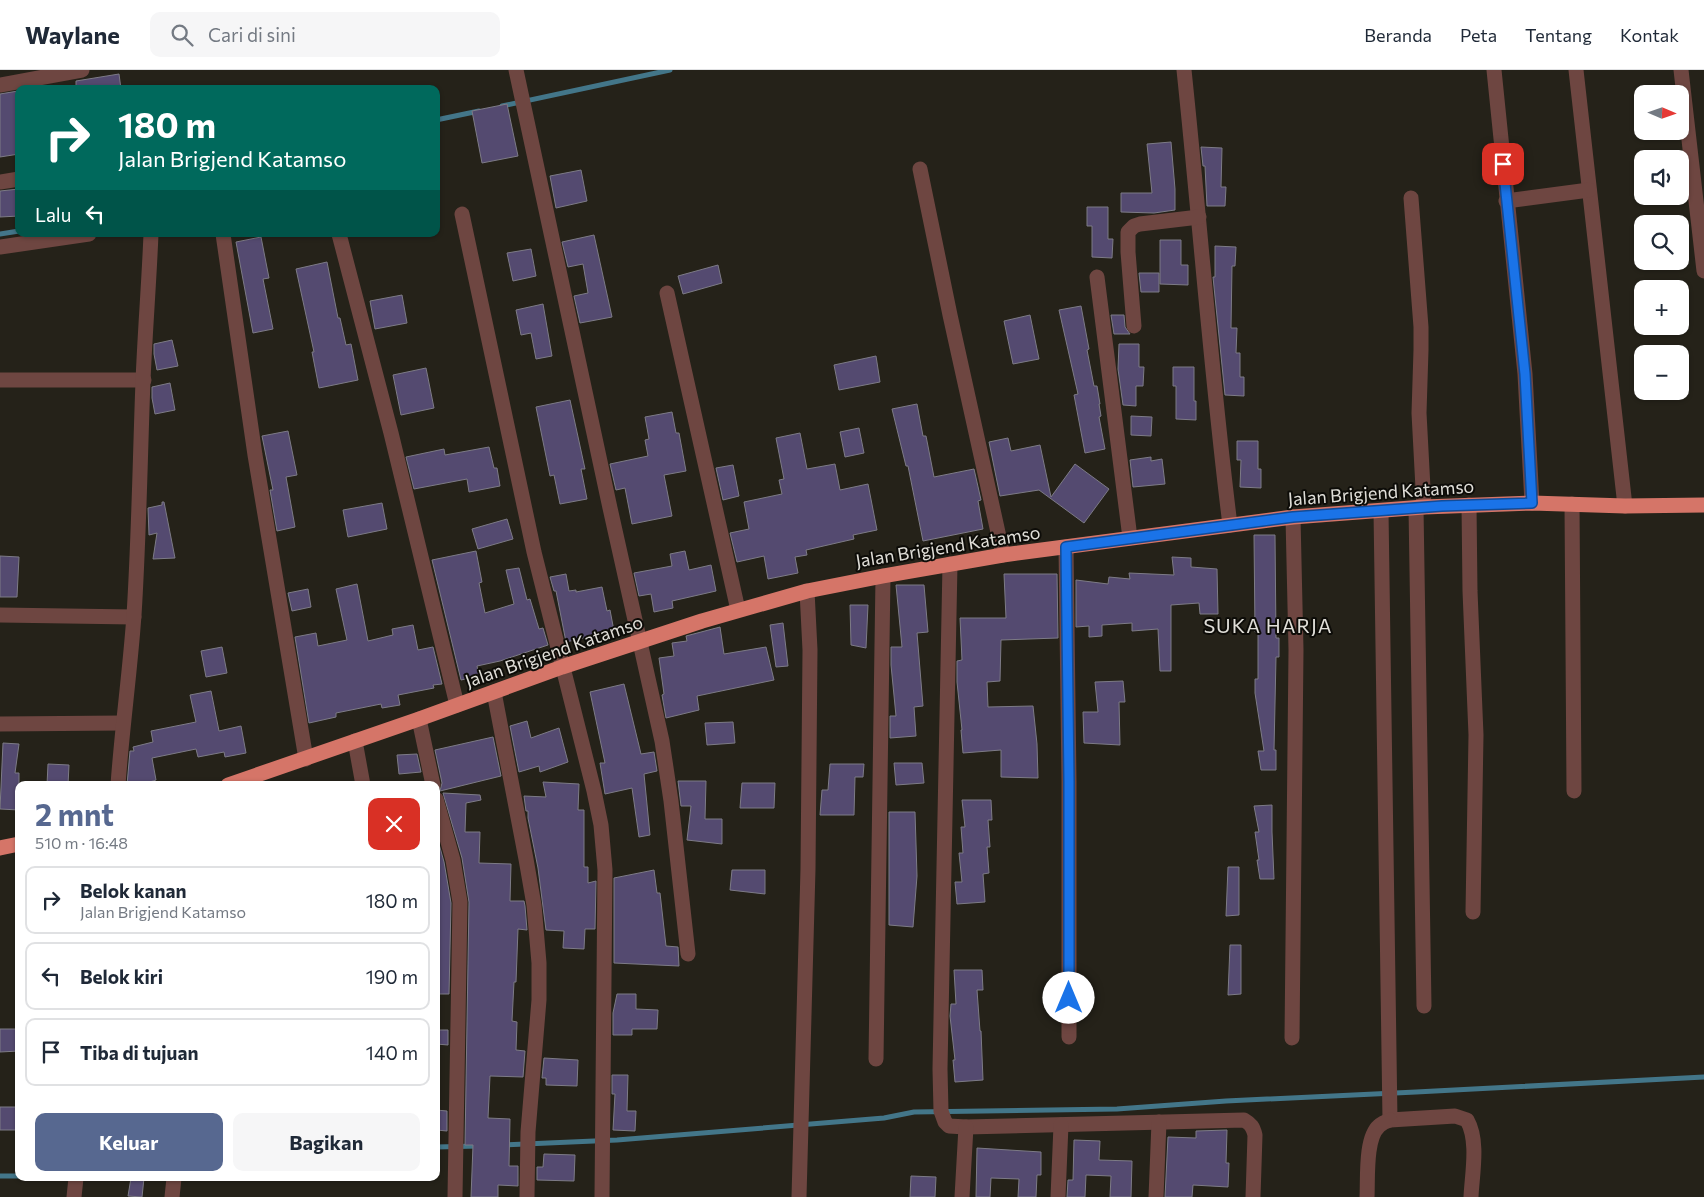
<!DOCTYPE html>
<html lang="id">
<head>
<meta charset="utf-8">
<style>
  :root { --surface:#fff; --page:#f6f6f7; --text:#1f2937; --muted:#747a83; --line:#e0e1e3; --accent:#576890 }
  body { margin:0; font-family:Commissioner,sans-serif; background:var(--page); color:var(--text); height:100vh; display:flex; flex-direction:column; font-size:19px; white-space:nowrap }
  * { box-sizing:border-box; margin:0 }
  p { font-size:16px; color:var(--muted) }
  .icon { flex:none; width:28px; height:28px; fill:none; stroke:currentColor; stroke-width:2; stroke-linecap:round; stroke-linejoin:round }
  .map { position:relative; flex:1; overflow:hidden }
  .sheet { position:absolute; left:15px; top:711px; width:425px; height:400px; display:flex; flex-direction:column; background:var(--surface); border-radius:10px; box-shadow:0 1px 4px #0004 }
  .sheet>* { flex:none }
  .guide { position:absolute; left:15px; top:15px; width:425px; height:152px; border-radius:10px; box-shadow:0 1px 4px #0004; background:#00695c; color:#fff; overflow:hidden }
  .needle { width:32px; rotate:92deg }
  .tools { position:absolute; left:1634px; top:15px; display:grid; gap:10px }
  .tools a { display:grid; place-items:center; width:55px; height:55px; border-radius:10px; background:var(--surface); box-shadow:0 1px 4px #0004; font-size:25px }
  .pin { position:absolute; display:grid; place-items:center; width:42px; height:42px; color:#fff; margin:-21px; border-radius:10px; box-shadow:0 2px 8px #0006 }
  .me { position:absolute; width:55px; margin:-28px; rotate:0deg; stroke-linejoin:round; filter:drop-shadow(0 0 4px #0008) }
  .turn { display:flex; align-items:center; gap:18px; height:105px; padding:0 20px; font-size:22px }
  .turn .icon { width:65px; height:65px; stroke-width:2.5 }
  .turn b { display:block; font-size:35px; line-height:42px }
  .then { display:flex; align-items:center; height:48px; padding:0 20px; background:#0003; gap:10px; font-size:19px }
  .round { display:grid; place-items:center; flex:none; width:52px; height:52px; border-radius:10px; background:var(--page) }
  .headline { display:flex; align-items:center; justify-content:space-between; height:85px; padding:0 20px }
  h1 { font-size:30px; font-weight:700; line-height:38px; color:var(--accent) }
  .cta { display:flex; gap:10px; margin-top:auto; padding:10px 20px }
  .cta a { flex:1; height:58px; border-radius:10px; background:var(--accent); color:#fff; font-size:20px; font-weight:700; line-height:58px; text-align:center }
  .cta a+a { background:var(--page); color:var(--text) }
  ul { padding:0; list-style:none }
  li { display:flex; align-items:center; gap:15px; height:68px; margin:0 10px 8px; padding:0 10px; border:2px solid var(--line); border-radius:10px }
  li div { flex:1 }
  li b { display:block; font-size:19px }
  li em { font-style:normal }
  header { display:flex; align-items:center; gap:30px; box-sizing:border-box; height:70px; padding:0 25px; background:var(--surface); border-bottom:1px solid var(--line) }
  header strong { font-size:24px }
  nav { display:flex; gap:28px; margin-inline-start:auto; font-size:18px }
  .search { width:350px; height:45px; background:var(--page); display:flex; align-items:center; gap:12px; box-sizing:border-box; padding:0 18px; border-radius:10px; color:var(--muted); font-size:19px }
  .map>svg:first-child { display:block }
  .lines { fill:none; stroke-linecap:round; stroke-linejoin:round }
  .stream { stroke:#437689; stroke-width:5 }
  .building { fill:#544a70; stroke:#7d7b86 }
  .minor { stroke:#6e4641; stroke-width:15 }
  .highway { stroke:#d57568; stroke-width:15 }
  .route-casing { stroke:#114b97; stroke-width:12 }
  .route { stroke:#1a73e8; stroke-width:9 }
  .labels { text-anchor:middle; stroke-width:4; stroke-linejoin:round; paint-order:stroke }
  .street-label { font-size:18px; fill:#e0ded8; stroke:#0d0c08 }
  .quarter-label { font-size:20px; letter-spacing:1px; fill:#e0ded8; stroke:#0d0c08 }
</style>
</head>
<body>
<header>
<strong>Waylane</strong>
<div class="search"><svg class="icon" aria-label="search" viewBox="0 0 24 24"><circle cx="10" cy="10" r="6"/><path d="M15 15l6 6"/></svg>Cari di sini</div>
<nav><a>Beranda</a><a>Peta</a><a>Tentang</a><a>Kontak</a></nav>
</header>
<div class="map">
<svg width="1704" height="1127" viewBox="0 0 1704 1127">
  <rect width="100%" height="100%" fill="#252219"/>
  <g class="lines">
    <g class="stream">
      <path d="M 502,36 L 670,0"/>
      <path d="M 436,50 L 479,41"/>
      <path d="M 0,164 L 19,161"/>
      <path d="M 505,1075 L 617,1070 L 884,1048 L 914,1042 L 1117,1039 L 1226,1031 L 1416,1022 L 1704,1007"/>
      <path d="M 436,1077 L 479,1076"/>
      <path d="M 0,1106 L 19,1106"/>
    </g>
  </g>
  <g class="building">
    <path d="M 119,4 L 121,19 L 76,19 L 76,11 Z"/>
    <path d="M 18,21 L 19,84 L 0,87 L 0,24 Z"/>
    <path d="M 507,34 L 518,86 L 482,93 L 472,41 Z"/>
    <path d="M 1171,72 L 1175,119 L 1175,140 L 1154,143 L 1121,142 L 1121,123 L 1152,123 L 1147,74 Z"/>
    <path d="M 1201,77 L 1222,78 L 1221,117 L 1226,117 L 1225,136 L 1207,136 L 1205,96 L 1203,96 Z"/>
    <path d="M 581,100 L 587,131 L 556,138 L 550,106 Z"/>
    <path d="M 19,119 L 19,146 L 0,147 L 0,121 Z"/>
    <path d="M 1087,137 L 1108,137 L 1108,169 L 1113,169 L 1112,188 L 1092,187 L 1092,156 L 1087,156 Z"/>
    <path d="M 594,165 L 612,247 L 580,253 L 574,226 L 588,223 L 583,194 L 568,197 L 562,172 Z"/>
    <path d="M 261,167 L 269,208 L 263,209 L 273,259 L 253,263 L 236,172 Z"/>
    <path d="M 1160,170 L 1181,170 L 1181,195 L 1188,195 L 1188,215 L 1160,214 Z"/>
    <path d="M 1215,176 L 1236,177 L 1235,196 L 1232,196 L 1231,258 L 1237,258 L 1236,283 L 1240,283 L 1240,307 L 1244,307 L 1244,326 L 1225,325 L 1213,207 L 1215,207 Z"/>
    <path d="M 531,179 L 536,206 L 513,211 L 507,183 Z"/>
    <path d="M 327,192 L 338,248 L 340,248 L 346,275 L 351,274 L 358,310 L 319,318 L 312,282 L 314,282 L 296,199 Z"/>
    <path d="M 718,195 L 722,213 L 683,224 L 678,206 Z"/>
    <path d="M 1139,203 L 1159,203 L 1159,222 L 1141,222 Z"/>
    <path d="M 402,225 L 407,253 L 375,259 L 370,231 Z"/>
    <path d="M 543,234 L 552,286 L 536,289 L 531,263 L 521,265 L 516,240 Z"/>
    <path d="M 1081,236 L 1089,279 L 1087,280 L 1094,316 L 1097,316 L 1100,334 L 1099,334 L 1101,346 L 1099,347 L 1105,379 L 1085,383 L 1074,325 L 1078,324 L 1059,240 Z"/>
    <path d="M 1030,245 L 1039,289 L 1013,294 L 1004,251 Z"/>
    <path d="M 1111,245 L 1124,245 L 1125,257 L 1130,264 L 1114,264 Z"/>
    <path d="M 172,270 L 178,296 L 157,300 L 154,284 L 154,274 Z"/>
    <path d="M 1119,274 L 1139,274 L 1139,297 L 1144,297 L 1143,316 L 1136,316 L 1136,336 L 1123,335 L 1118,299 Z"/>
    <path d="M 876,286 L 880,312 L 839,320 L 834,295 Z"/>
    <path d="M 1173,297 L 1194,297 L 1194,331 L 1196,331 L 1196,350 L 1176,349 L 1176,316 L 1173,316 Z"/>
    <path d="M 426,298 L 434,338 L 401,345 L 393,305 Z"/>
    <path d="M 170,313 L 175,340 L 155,344 L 152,328 L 152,317 Z"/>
    <path d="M 570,330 L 585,399 L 581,399 L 587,429 L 560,434 L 554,405 L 550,406 L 536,337 Z"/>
    <path d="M 917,334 L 923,366 L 926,366 L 934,407 L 974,399 L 981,430 L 978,431 L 983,459 L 923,471 L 908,396 L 906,396 L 892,339 Z"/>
    <path d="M 672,342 L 676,363 L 679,363 L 686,401 L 664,405 L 672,446 L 632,454 L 625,418 L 616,420 L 610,394 L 648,386 L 645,370 L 649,369 L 645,347 Z"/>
    <path d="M 1131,346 L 1152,347 L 1151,366 L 1131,365 Z"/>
    <path d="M 859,358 L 864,383 L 845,387 L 840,362 Z"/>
    <path d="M 288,361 L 297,405 L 286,407 L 295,457 L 277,461 L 270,420 L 273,420 L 262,366 Z"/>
    <path d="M 800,363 L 807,399 L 835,394 L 840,420 L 868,414 L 877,460 L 853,465 L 854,469 L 806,480 L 807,485 L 795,487 L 798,503 L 768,509 L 764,486 L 737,492 L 730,463 L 749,459 L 744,432 L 782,424 L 779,410 L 784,409 L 776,368 Z"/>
    <path d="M 1008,368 L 1011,381 L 1040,375 L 1051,427 L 1075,394 L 1109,419 L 1084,453 L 1039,420 L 1000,426 L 989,372 Z"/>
    <path d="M 1237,371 L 1258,371 L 1258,399 L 1261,399 L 1261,418 L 1240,417 L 1241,390 L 1237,390 Z"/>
    <path d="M 489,377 L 494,398 L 497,398 L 500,416 L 469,422 L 467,409 L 414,419 L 406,387 L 444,379 L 445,385 Z"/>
    <path d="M 1151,387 L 1151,391 L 1162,389 L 1165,414 L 1133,417 L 1130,390 Z"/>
    <path d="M 733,395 L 739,426 L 723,430 L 716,398 Z"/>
    <path d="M 162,432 L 164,432 L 175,488 L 153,489 L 157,463 L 149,465 L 148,438 L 162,435 Z"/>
    <path d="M 382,433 L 387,459 L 348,467 L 343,440 Z"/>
    <path d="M 507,449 L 513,469 L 478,479 L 472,459 Z"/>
    <path d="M 1254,465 L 1275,465 L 1276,568 L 1279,568 L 1279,587 L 1276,587 L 1274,680 L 1276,680 L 1276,700 L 1261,700 L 1258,681 L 1264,681 L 1255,623 L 1255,609 L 1258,609 L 1258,562 L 1255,562 Z"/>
    <path d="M 476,481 L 482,512 L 479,513 L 485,543 L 514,534 L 506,500 L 519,498 L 527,530 L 530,529 L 539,559 L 543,558 L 548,575 L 500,591 L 477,596 L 479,606 L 461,610 L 432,490 Z"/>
    <path d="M 685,481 L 689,500 L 711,495 L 716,521 L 672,531 L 673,538 L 654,542 L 651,524 L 639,526 L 634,503 L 672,496 L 670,484 Z"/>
    <path d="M 0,486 L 19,487 L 17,527 L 0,527 Z"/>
    <path d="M 1172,487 L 1191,488 L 1191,497 L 1217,499 L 1218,544 L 1200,544 L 1199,533 L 1171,535 L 1171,601 L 1160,601 L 1158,559 L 1132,561 L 1132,553 L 1102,555 L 1102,566 L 1089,567 L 1089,556 L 1076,557 L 1076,510 L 1108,514 L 1109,507 L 1130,509 L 1129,503 L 1174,505 Z"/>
    <path d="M 566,504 L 569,521 L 576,520 L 576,522 L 602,517 L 607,541 L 610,540 L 614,561 L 566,572 L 556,521 L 554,521 L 550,507 Z"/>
    <path d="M 1004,504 L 1057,504 L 1058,568 L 1001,570 L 1000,611 L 987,612 L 988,637 L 1033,636 L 1037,674 L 1038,708 L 1001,707 L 1001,680 L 963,683 L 961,660 L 962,660 L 957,612 L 957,591 L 962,590 L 960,548 L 1006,548 Z"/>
    <path d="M 357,514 L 368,571 L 393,565 L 392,559 L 413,555 L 418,580 L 433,577 L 442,614 L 433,615 L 434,618 L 398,625 L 400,635 L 382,638 L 381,634 L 336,643 L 336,647 L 309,653 L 295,567 L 316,563 L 318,576 L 347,570 L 336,519 Z"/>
    <path d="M 896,515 L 924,515 L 928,562 L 917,563 L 923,636 L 914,637 L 916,666 L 890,668 L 890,646 L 896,646 L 891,595 L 891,577 L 902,577 Z"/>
    <path d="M 308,519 L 311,537 L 292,541 L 288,523 Z"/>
    <path d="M 850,535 L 868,535 L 866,578 L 851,575 Z"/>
    <path d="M 783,553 L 788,596 L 776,597 L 770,555 Z"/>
    <path d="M 720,557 L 724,584 L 766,577 L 774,610 L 697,626 L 699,640 L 666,648 L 662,625 L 664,624 L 659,588 L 674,586 L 672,573 L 687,571 L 686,566 Z"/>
    <path d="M 222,577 L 227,603 L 206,607 L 201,581 Z"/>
    <path d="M 1123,611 L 1125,632 L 1119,632 L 1120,675 L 1084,673 L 1083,642 L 1098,642 L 1095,612 Z"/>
    <path d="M 624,614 L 641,684 L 654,682 L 657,701 L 644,704 L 650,765 L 639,767 L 632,718 L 605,724 L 600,693 L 605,693 L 590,622 Z"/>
    <path d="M 211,621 L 219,661 L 241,656 L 246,683 L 225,687 L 224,682 L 198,687 L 196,679 L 152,688 L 156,710 L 140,715 L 127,715 L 130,681 L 134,681 L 133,677 L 153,672 L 151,661 L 196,652 L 190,625 Z"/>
    <path d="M 527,651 L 531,668 L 559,658 L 568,692 L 540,702 L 539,696 L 519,702 L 510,656 Z"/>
    <path d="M 733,652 L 735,673 L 707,675 L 705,653 Z"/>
    <path d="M 493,667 L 501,706 L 440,721 L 442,713 L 435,680 Z"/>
    <path d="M 3,673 L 19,674 L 15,703 L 19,703 L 19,740 L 0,739 Z"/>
    <path d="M 417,684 L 421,702 L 399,704 L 397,685 Z"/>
    <path d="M 894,693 L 922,693 L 924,713 L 896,715 Z"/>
    <path d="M 48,694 L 69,695 L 68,715 L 47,715 Z"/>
    <path d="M 830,694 L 864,694 L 863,707 L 855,707 L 854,745 L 820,745 L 822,720 L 828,720 Z"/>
    <path d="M 678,711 L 706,711 L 705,749 L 722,749 L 722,774 L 687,770 L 691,736 L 681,736 Z"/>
    <path d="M 543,712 L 579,714 L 578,740 L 584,740 L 584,797 L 588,797 L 588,813 L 596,811 L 595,859 L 585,859 L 584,879 L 563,878 L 564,861 L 546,860 L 538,798 L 528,748 L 528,741 L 526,741 L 524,726 L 546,727 Z"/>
    <path d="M 742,713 L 775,713 L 774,738 L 740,738 Z"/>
    <path d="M 443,723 L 480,725 L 481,730 L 466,733 L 465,762 L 480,762 L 479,793 L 511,794 L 510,831 L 524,831 L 525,836 L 527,860 L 518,859 L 516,912 L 514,912 L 512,951 L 517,952 L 516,980 L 525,981 L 523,1007 L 490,1006 L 488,1048 L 510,1049 L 509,1096 L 518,1096 L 518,1116 L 498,1115 L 498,1127 L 471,1127 L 473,1075 L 465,1075 L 469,832 L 462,788 Z"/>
    <path d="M 962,730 L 991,730 L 992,750 L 988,750 L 990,777 L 987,777 L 989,803 L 983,804 L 985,832 L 957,834 L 955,812 L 962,812 L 959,783 L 963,783 L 961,757 L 965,757 Z"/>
    <path d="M 1272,735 L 1272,762 L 1274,809 L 1260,809 L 1257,790 L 1259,790 L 1255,762 L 1259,762 L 1254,736 Z"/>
    <path d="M 889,742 L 915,742 L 917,806 L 913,857 L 889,855 Z"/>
    <path d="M 436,774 L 439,774 L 444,792 L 451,833 L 449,924 L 436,924 Z"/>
    <path d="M 1228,797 L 1239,797 L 1239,845 L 1226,846 Z"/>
    <path d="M 654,800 L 657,823 L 660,823 L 666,876 L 678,877 L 679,896 L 614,893 L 614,808 Z"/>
    <path d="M 732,800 L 765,800 L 765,824 L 730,820 Z"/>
    <path d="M 1230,875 L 1241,875 L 1241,924 L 1228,925 Z"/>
    <path d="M 954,900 L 982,900 L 983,920 L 977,920 L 980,961 L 981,961 L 983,1010 L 955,1012 L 953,990 L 955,990 L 950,946 L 951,934 L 956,934 Z"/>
    <path d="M 617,924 L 636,924 L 636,939 L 658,940 L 657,959 L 632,959 L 632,965 L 613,965 L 613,943 Z"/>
    <path d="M 0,959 L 19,959 L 19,981 L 0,982 Z"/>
    <path d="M 436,960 L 448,960 L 448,975 L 436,974 Z"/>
    <path d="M 544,988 L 578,990 L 577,1016 L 546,1015 L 546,1008 L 542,1008 Z"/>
    <path d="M 612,1005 L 628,1005 L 627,1041 L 636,1041 L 635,1061 L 613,1060 L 615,1024 L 612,1024 Z"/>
    <rect x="0" y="1037" width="19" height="23"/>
    <path d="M 436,1040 L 447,1041 L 447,1061 L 436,1060 Z"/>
    <path d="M 1227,1060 L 1226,1093 L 1229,1093 L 1228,1117 L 1193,1115 L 1192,1127 L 1165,1127 L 1168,1067 L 1196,1068 L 1196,1061 Z"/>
    <path d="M 1074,1070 L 1100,1071 L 1099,1090 L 1132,1091 L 1131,1127 L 1110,1127 L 1111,1106 L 1086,1105 L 1085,1127 L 1067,1127 L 1068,1110 L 1073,1110 Z"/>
    <path d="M 977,1078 L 1041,1082 L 1041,1105 L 1037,1105 L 1036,1127 L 1018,1127 L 1019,1109 L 991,1108 L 990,1127 L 976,1127 Z"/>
    <path d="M 544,1084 L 575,1085 L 574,1111 L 537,1110 L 537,1097 L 543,1097 Z"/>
    <path d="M 911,1106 L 936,1107 L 935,1127 L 910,1127 Z"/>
    <path d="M 131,1108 L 144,1108 L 142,1127 L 128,1126 Z"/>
  </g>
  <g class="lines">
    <g class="minor">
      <path d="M 516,0 L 610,438 L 662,671 L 671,731 L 688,884"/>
      <path d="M 1184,0 C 1200,152 1211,304 1230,455"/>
      <path d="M 1494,0 L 1525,304 L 1532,433"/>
      <path d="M 1576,0 L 1625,436"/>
      <path d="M 1681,0 L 1704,201"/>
      <path d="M 0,15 L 82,0"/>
      <path d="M 920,99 L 950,245 L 1003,485"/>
      <path d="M 0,112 L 19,109"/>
      <path d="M 1411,128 L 1421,257 L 1421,280 L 1419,343 L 1424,437"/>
      <path d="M 1506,131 L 1589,120"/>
      <path d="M 462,144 L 534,482 L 594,721 L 601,755 L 605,800 L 602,1127"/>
      <path d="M 223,164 L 255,385 L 306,689"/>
      <path d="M 339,164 L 391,363 L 457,635"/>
      <path d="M 0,177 L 89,164"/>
      <path d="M 1097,207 L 1130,468"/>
      <path d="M 667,223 L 738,540"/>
      <path d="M 1134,256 L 1128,182 L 1128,162 L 1134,156 L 1140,154 L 1199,147"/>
      <path d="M 0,310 L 144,310"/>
      <path d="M 1572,434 L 1574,721"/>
      <path d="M 1469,435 L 1470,521 L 1476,665 L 1473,842"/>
      <path d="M 1416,438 L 1424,936"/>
      <path d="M 1381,441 L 1390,1050 L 1455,1046 L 1467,1050 C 1479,1071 1472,1104 1471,1127"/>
      <path d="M 1066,477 L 1069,711 L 1069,967"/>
      <path d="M 950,494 L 940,999 L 941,1041 L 945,1052 L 949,1056 L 966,1057 L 1244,1050 C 1251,1054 1253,1057 1255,1065 L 1253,1127"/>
      <path d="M 0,545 L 134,547"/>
      <path d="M 494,622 L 526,789 L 534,835 L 539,893 L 539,930 L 528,1062 L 527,1127"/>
      <path d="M 419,649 L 433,715"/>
      <path d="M 0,654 L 123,653"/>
      <path d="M 355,671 L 363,715"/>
      <path d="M 118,715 C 122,658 130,602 134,545 C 139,467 140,389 143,311 C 145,262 149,213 151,164"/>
      <path d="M 436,729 L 453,790 L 460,832 L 455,1127"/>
      <path d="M 1292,968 L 1296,580 L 1293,447"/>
      <path d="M 876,989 L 883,506"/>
      <path d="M 74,1127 L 76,1108"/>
      <path d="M 172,1127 L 174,1108"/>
      <path d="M 799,1127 L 808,799 L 810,580 L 807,521"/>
      <path d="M 962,1127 L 966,1057"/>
      <path d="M 1058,1127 L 1061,1055"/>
      <path d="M 1156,1127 L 1159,1052"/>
      <path d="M 1367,1127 C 1368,1109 1365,1068 1379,1056 C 1382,1053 1387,1051 1390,1050"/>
    </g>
    <g class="highway">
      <path d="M 228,715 L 419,649 L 562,597 L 702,551 L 807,521 L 883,506 L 1003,485 L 1293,447 L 1424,437 L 1532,433 L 1625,436 L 1704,435"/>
      <path d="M 0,778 L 19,774"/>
    </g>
  </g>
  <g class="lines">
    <g class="route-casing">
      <path id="route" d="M 1069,928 L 1069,711 L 1066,477 L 1293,447 L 1442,436 L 1532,433 L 1525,304 L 1503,94"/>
    </g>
    <use href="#route" class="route"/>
  </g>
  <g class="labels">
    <g class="street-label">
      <text transform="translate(1381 423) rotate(-4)" y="6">Jalan Brigjend Katamso</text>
      <text transform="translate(948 477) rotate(-9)" y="6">Jalan Brigjend Katamso</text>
      <text transform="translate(554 582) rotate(-19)" y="6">Jalan Brigjend Katamso</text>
    </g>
    <g class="quarter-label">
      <text x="1268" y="563">SUKA HARJA</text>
    </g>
  </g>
</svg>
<div class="tools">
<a><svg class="needle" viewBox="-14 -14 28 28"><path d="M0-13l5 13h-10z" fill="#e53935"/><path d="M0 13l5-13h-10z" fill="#747a83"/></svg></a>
<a><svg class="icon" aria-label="sound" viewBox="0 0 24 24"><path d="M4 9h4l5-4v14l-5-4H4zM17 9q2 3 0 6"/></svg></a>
<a><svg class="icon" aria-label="search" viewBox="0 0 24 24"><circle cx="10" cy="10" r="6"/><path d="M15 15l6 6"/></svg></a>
<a>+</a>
<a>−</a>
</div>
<div class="pin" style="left:1503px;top:94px;background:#d93025"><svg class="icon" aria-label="arrive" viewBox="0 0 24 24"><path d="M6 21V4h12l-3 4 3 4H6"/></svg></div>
<svg class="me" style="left:1069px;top:928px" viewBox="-20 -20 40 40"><circle r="19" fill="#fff"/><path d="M0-13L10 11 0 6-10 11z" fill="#1a73e8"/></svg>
<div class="guide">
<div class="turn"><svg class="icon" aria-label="right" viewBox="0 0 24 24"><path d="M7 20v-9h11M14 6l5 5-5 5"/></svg><div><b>180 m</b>Jalan Brigjend Katamso</div></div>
<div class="then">Lalu<svg class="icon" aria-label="left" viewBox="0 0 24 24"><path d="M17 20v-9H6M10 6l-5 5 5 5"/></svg></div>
</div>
<section class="sheet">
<div class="headline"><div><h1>2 mnt</h1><p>510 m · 16:48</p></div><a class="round" style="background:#d93025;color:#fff"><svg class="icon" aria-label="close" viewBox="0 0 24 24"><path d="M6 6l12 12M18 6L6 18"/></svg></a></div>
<ul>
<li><svg class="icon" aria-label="right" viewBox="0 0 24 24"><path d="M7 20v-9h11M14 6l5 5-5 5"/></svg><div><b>Belok kanan</b><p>Jalan Brigjend Katamso</p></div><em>180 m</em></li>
<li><svg class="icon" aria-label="left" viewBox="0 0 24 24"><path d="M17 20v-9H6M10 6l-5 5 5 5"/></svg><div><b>Belok kiri</b></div><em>190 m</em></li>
<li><svg class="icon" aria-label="arrive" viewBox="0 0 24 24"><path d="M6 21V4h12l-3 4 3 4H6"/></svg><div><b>Tiba di tujuan</b></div><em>140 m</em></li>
</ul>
<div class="cta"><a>Keluar</a><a>Bagikan</a></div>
</section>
</div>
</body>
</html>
